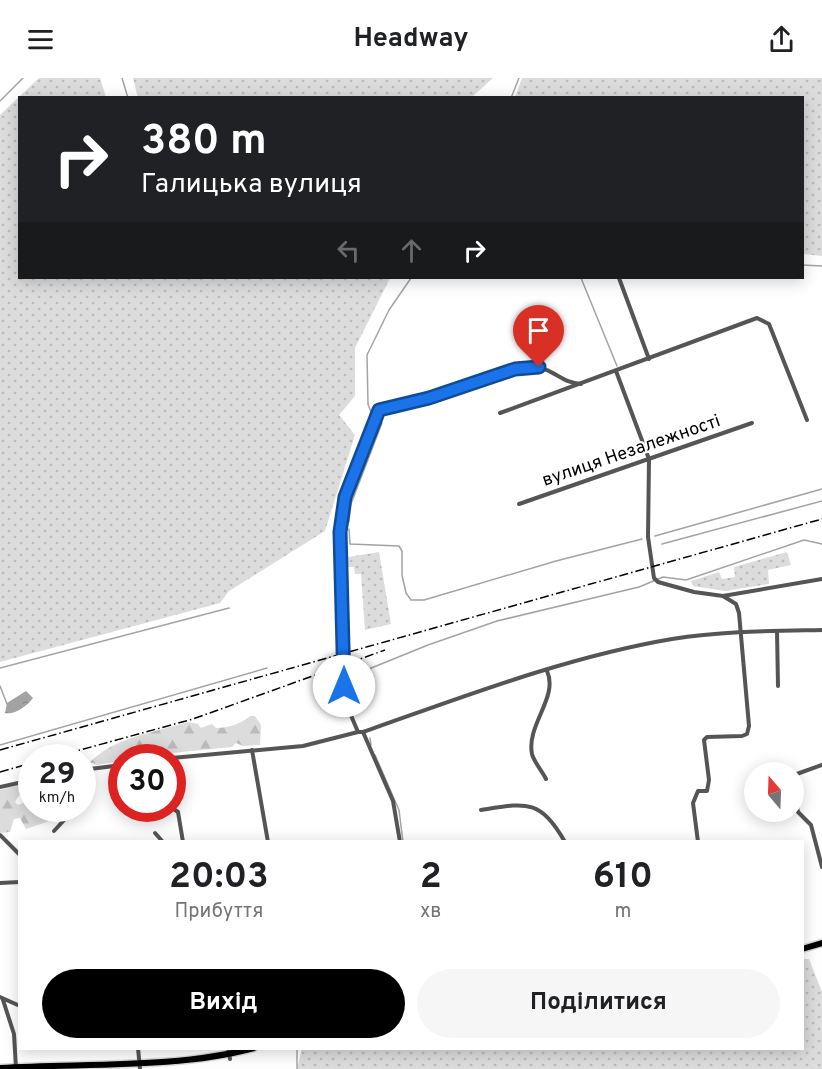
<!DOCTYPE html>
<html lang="uk">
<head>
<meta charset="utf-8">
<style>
  :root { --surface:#fff; --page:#f6f6f6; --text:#202124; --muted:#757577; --accent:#000 }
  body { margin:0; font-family:Overpass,sans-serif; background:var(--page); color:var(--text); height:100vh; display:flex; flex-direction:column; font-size:22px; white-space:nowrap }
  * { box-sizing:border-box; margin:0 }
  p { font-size:20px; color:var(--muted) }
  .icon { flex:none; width:33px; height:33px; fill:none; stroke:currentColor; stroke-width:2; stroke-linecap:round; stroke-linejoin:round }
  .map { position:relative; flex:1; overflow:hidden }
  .drawer { position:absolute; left:18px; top:762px; width:786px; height:210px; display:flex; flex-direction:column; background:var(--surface); border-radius:0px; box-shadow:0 3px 15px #0003 }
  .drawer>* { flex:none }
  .guide { position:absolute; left:18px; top:18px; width:786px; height:183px; border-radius:0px; box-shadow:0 3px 15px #0003; background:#202124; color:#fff; overflow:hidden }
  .needle { width:39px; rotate:341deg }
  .fabs { position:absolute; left:744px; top:684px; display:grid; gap:12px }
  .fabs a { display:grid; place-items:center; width:60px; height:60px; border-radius:50%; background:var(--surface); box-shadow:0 3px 15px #0003; font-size:30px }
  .speed { position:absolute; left:18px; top:666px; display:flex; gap:12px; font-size:30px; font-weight:700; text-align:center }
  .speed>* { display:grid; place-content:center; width:78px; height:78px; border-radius:50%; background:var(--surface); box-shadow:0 3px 15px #0003; line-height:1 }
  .speed small { font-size:15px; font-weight:400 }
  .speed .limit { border:9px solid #d22; background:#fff; color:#111 }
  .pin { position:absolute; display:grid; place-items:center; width:51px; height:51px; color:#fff; margin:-62px -26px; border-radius:50% 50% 50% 0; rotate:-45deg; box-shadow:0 0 6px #0007 }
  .pin .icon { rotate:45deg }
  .me { position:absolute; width:66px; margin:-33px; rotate:0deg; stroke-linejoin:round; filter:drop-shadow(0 0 4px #0008) }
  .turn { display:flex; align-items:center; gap:21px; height:126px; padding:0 24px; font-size:27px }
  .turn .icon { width:78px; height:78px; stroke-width:2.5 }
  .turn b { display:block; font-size:42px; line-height:51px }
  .lanes { display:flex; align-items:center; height:57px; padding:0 24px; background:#0003; justify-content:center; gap:30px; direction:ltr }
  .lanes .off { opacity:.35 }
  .eta { display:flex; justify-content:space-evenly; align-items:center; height:102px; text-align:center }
  .eta b { font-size:36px; font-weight:700; line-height:42px }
  .action { display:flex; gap:12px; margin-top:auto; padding:12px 24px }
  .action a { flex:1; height:69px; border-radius:36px; background:var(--accent); color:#fff; font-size:24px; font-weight:700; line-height:69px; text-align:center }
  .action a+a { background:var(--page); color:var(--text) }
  header { display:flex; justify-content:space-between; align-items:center; height:78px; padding:0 24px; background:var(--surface); font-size:27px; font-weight:700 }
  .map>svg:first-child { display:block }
  .grass { fill:url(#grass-dots) }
  .forest { fill:url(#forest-firs) }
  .water { fill:url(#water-ripples) }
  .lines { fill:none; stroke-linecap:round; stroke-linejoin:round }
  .stream { stroke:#a3a3a3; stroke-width:1.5 }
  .primary-casing { stroke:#dbdbdb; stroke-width:9 }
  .minor { stroke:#555; stroke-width:4 }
  .primary { stroke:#000; stroke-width:6 }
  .rail { stroke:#000; stroke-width:1.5; stroke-dasharray:9 3 1.5 3; stroke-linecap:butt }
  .route-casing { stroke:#114b97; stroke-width:15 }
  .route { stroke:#1a73e8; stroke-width:10 }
  .labels { text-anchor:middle; stroke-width:4.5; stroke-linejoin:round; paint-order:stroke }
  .street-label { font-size:18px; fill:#000; stroke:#fff }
</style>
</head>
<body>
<header><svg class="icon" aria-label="menu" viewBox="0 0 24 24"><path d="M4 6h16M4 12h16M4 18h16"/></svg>Headway<svg class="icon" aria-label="share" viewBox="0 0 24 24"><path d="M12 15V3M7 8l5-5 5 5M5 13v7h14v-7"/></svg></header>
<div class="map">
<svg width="822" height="991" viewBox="0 0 822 991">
  <defs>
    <pattern id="grass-dots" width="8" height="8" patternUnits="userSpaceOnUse" patternTransform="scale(1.5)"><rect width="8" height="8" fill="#dcdcdc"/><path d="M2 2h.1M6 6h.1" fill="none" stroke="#bbb" stroke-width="1.8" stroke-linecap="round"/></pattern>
    <pattern id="forest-firs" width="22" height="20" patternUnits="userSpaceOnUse" patternTransform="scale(1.5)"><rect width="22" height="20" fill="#dcdcdc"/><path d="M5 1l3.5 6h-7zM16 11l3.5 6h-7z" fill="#bbb"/></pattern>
    <pattern id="water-ripples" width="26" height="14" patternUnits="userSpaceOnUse" patternTransform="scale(1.5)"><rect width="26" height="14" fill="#a3a3a3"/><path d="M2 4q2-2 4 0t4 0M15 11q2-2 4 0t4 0" fill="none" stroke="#8b8b8b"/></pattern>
  </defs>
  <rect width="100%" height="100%" fill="#fff"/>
  <g class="grass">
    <path d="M 39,0 L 100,0 L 106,19 L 20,20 L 20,200 L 390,200 L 355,270 L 355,318 L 339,337 L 355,357 L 325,453 L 229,513 L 220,525 L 0,584 L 0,37 Z"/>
    <path d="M 133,0 L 493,0 L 472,19 L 138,20 Z"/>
    <path d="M 522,0 L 822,0 L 822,178 L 803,176 L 802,20 L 515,19 Z"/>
    <path d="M 379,474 L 391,546 L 365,552 L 361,496 L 355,496 L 354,489 L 347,489 L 348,479 Z"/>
    <path d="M 787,474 L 791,487 L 768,492 L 769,506 L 725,513 L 693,508 L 691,503 L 719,494 L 722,501 L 735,499 L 734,489 Z"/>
    <path d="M 803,881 L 809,881 L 822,914 L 822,991 L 297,991 L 302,970 L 802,970 Z"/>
  </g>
  <g class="forest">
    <path d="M 250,638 L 255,638 L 261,647 L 260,667 L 243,668 L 236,665 L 232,669 L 122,680 L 121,683 L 97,687 L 90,684 C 117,658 153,655 188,644 L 198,646 L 201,650 L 212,646 L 216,650 C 228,650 241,646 250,638 Z"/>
    <path d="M 27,705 L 15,724 L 18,727 L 31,722 L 32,730 L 68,731 L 64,738 L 26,751 L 20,740 L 14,741 L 10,754 L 0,755 L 0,712 Z"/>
  </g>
  <path class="water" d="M 26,613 L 33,620 C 27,628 15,637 5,635 L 7,625 Z"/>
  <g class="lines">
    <g class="stream">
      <path d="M 122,0 L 128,20"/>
      <path d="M 511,20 L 519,0"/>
      <path d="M 0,23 L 23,0"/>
      <path d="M 802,187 L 822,188"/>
      <path d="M 581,200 L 617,288"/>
      <path d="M 372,337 L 368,326 L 367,277 L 389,232 L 411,200"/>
      <path d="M 349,444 L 351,426 L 382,345 L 378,341"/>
      <path d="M 349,451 L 350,466 L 399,468 L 402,473 L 402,497 L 406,515 L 411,522 L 424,522 L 556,483 L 642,461"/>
      <path d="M 655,458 L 822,411"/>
      <path d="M 662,466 L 822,423"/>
      <path d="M 0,590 L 229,530"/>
      <path d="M 354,597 L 428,567 L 497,543 L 639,509 L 663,499 L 686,502 L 804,462 L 822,466"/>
      <path d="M 0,608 L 7,626"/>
      <path d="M 370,660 L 371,667"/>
      <path d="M 0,667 L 267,590"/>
      <path d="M 375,677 L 399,732 L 403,764"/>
      <path d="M 297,970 L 297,991"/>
    </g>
    <g class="primary-casing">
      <g id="primary">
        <path d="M 802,871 L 822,865"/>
        <path d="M 0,990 C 84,985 175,991 254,970"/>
      </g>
    </g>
    <g class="minor">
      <path d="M 619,200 L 649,281"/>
      <path d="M 616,293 L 649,381 L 648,459 L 654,500 L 658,504 L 694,514 L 723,518 L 736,526 L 739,535 L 749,648 L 747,656 L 742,658 L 707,659 L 704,662 L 709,702 L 707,713 L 698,713 L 693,725 L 698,764"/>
      <path d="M 500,335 L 757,240 L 769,246 L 807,342"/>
      <path d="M 519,426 L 752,345"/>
      <path d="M 723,518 L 822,501"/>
      <path d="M 777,553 L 778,608"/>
      <path d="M 363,654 C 463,619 566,579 672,561 C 722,553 772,553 822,552"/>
      <path d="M 252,672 L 268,764"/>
      <path d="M 172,680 L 303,668 L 358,654"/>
      <path d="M 82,692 L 122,687"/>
      <path d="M 794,697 L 822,687"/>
      <path d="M 546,701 C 542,693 534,684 532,676 C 526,647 559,619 547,593"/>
      <path d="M 0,709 L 32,702"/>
      <path d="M 794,712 L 798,734 L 811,747 L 822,789"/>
      <path d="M 172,730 L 178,734 L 183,764"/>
      <path d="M 481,732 C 525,725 540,720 565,764"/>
      <path d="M 54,753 L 66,740 L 69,730"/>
      <path d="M 155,755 L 163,764"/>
      <path d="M 0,757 L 20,777"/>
      <path d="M 400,764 L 393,723 L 363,654 L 358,654 L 344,621 L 340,454 L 345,419 L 379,332 L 528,288 C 554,289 560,305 581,306"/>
      <path d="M 0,805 L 20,804"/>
      <path d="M 0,919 L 20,928"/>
      <path d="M 3,922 L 14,956 L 16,990"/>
      <path d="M 138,970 L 140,991"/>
      <path d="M 228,970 L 230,981"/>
    </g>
    <use href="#primary" class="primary"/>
    <g class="rail">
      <path d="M 0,672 L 822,441"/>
      <path d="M 51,680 L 193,641 L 385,572"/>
      <path d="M 0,694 L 32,685"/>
    </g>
  </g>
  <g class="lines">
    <g class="route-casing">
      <path id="route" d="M 344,608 L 340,454 L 345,419 L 379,332 L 429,320 L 515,291 L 539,289"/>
    </g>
    <use href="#route" class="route"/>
  </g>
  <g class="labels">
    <g class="street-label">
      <text transform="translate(631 372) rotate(-19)" y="6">вулиця Незалежності</text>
    </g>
  </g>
</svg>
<div class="fabs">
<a><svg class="needle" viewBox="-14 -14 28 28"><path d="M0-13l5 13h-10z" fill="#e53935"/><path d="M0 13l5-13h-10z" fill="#757577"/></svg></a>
</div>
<div class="speed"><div>29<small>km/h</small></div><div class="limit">30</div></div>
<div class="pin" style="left:539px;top:289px;background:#d93025"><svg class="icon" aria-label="arrive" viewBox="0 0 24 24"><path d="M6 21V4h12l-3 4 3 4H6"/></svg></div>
<svg class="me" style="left:344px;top:608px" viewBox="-20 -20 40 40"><circle r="19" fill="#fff"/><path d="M0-13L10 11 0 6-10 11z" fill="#1a73e8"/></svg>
<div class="guide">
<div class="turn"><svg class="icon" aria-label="right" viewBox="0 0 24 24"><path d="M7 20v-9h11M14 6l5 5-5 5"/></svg><div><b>380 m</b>Галицька вулиця</div></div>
<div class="lanes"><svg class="icon off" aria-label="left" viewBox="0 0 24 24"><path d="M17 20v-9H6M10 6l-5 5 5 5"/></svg><svg class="icon off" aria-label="ahead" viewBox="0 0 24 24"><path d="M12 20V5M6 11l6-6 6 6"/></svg><svg class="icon" aria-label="right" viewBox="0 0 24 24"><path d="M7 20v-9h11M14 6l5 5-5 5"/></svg></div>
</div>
<section class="drawer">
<div class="eta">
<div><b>20:03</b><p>Прибуття</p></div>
<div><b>2</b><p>хв</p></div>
<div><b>610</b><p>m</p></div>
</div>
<div class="action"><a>Вихід</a><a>Поділитися</a></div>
</section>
</div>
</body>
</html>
